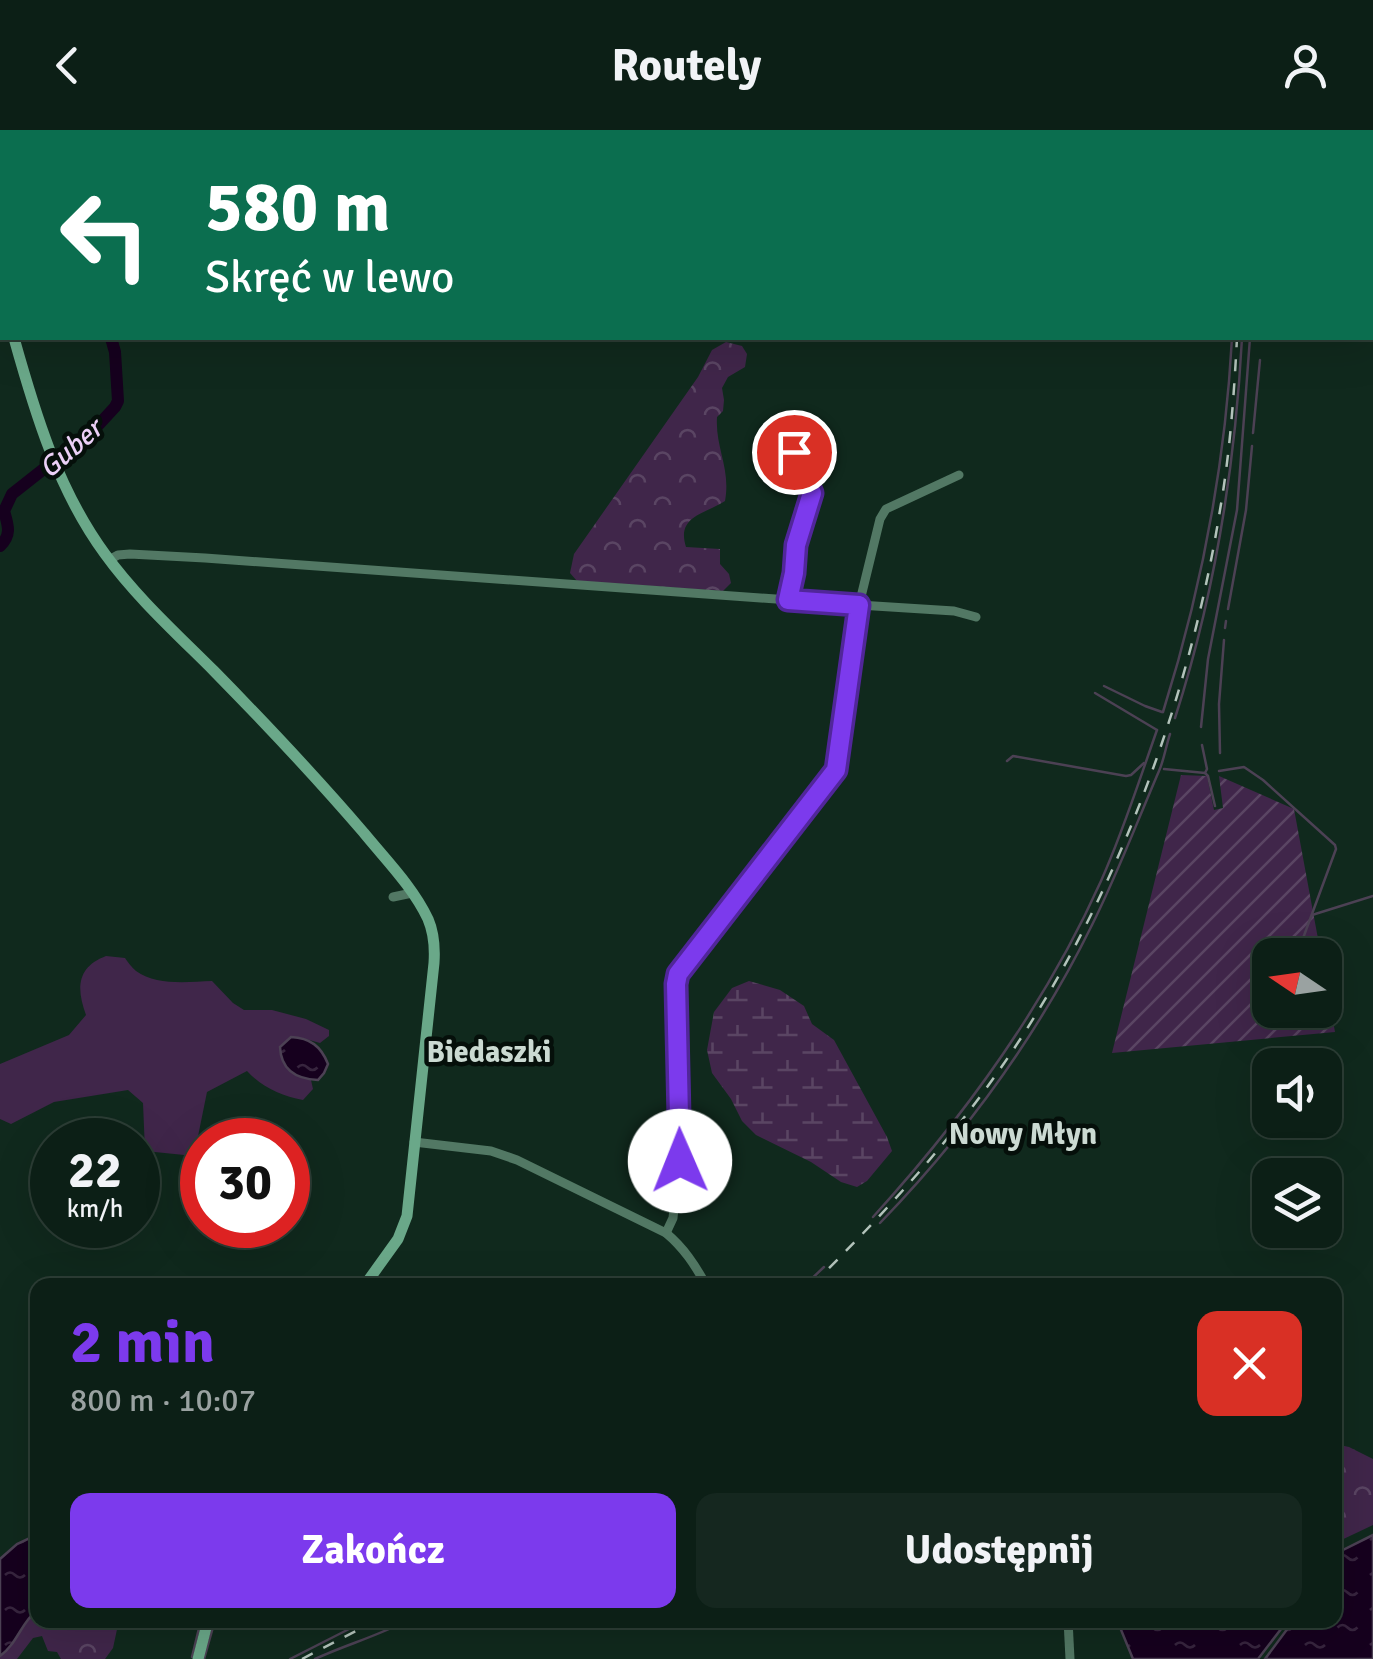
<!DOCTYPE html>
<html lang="pl">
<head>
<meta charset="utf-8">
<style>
  :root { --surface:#0c1f16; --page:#15271f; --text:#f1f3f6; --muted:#9aa2a1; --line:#2c3d35; --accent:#7c3aed }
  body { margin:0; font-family:Signika,sans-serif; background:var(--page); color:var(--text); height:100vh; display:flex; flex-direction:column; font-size:38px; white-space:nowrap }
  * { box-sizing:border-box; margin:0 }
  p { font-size:32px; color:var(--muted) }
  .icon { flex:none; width:55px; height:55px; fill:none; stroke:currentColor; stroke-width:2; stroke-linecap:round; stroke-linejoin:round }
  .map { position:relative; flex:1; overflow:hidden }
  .details { position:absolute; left:30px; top:1148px; width:1312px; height:350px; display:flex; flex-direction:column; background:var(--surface); border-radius:20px; box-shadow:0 10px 40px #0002,0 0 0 2px var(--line) }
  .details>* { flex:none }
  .guide { position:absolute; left:0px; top:0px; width:1375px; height:210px; box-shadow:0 10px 40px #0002,0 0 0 2px var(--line); background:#0b6e4f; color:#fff; overflow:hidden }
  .needle { width:65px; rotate:283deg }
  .buttons { position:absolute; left:1252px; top:808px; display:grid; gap:20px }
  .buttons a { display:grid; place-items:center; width:90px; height:90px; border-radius:20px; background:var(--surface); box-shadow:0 10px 40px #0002,0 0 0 2px var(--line); font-size:50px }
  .speed { position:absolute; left:30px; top:988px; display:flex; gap:20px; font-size:50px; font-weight:700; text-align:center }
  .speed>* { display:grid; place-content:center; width:130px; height:130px; border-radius:50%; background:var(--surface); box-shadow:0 10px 40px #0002,0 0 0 2px var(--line); line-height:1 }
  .speed small { font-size:25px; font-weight:400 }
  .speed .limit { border:15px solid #d22; background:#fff; color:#111 }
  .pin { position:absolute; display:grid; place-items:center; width:85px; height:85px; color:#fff; margin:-42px; border:5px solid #fff; border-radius:50%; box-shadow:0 2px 10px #0007 }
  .me { position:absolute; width:110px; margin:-55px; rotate:359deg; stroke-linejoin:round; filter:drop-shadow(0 0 8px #0008) }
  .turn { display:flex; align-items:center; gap:35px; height:210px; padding:0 40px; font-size:45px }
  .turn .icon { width:130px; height:130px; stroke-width:2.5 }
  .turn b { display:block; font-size:70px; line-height:85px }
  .round { display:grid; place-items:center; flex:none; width:105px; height:105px; border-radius:20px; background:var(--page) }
  .summary { display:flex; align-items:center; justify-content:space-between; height:170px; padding:0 40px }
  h1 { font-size:60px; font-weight:700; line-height:75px; color:var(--accent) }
  .action { display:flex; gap:20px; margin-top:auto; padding:20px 40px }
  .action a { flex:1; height:115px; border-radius:20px; background:var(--accent); color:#fff; font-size:40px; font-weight:700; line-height:115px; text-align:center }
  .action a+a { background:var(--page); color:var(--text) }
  header { display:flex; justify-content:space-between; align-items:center; height:130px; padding:0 40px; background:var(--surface); font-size:45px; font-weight:700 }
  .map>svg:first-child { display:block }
  .grass { fill:#40264a }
  .forest { fill:url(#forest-crowns) }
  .wetland { fill:url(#wetland-marsh) }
  .garden { fill:url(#garden-furrows) }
  .water { fill:url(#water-ripples); stroke:#4c4154; stroke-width:2.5 }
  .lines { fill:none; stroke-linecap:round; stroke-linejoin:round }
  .stream { stroke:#4c4154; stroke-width:2.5 }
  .river { stroke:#16001e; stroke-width:12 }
  .minor { stroke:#527864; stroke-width:9 }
  .secondary { stroke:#6aa889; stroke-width:11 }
  .rail { stroke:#b3c3bb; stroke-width:2.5; stroke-dasharray:12 12; stroke-linecap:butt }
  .route-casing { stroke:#51269a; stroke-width:25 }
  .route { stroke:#7c3aed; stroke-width:18 }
  .labels { text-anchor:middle; stroke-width:9; stroke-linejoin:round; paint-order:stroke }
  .water-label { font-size:28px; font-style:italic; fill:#ecd0f7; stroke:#050f0a }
  .quarter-label { font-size:30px; font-weight:bold; fill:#cbdad2; stroke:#050f0a }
</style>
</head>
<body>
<header><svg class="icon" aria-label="back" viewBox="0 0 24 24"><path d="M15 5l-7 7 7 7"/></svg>Routely<svg class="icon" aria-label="person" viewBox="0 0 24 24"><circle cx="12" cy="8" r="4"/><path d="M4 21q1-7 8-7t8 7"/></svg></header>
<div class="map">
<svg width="1373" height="1529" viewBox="0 0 1373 1529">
  <defs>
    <pattern id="forest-crowns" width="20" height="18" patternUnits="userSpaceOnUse" patternTransform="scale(2.5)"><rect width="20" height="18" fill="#40264a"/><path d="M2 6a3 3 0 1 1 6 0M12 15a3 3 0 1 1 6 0" fill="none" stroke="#5a4563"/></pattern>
    <pattern id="wetland-marsh" width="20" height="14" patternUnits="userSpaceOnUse" patternTransform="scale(2.5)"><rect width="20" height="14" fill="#40264a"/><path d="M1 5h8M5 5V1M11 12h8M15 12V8" fill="none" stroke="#5a4563"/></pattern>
    <pattern id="garden-furrows" width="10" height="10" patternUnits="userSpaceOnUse" patternTransform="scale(2.5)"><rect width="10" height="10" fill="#40264a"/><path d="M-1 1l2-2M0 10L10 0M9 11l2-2" fill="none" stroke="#5a4563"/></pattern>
    <pattern id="water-ripples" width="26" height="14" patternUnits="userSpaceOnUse" patternTransform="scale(2.5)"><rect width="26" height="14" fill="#16001e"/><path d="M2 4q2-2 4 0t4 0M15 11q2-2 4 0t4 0" fill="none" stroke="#37253e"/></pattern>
  </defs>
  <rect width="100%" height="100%" fill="#10291d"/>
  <path class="grass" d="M 106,826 L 125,828 C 128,832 131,837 136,841 C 156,856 188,852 212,851 L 233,873 L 244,880 L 272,880 L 306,889 L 329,900 L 329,906 L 320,913 L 302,908 L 297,946 L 311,950 L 313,959 L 303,970 C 281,966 262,957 247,941 L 207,962 L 194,1026 L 145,1021 L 143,973 L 128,960 L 54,972 L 11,994 L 0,989 L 0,934 L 69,905 L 86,885 C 76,858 77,837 106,826 Z"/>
  <g class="forest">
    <path d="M 726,212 L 742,216 L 747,224 L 745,237 L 728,247 L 722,258 L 724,270 L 723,281 L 717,287 C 715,318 731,338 725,371 C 705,384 676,386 686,417 L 720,419 L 720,434 L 729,444 L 731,453 L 723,461 L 577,451 L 570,443 L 574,424 L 698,247 L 712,220 Z"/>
    <path d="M 1335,1314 L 1349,1317 L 1373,1329 L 1373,1395 L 1335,1413 Z"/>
    <path d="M 37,1480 L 38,1490 L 119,1490 L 113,1518 L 105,1529 L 61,1529 L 57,1522 L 48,1521 L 42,1506 L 33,1508 L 17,1529 L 0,1529 L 0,1526 C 17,1514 21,1493 37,1480 Z"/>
  </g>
  <path class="wetland" d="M 749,851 L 780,860 L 804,876 L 812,894 L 834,910 L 887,1007 L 892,1021 L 867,1051 L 857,1057 L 841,1052 L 811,1032 L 756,1005 L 742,991 L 731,969 L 712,943 L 707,920 L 714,882 L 732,858 Z"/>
  <path class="garden" d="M 1181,645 L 1207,646 L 1214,680 L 1223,678 L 1219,646 L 1294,679 L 1321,825 L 1270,825 L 1270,880 L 1325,880 L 1325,846 L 1335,902 L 1112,923 Z"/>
  <g class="water">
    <path d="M 291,907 C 310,908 321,916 328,934 L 324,943 L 318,950 C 296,949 281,940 280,917 Z"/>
    <path d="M 1373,1405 L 1373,1529 L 1265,1529 L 1294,1490 L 1335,1490 L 1335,1424 Z"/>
    <path d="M 34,1406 L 37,1407 L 37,1480 C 21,1493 17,1514 0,1526 L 0,1429 L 17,1414 Z"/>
    <path d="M 1117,1490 L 1288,1490 L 1258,1529 L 1133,1529 Z"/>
  </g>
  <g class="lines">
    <g class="stream">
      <path d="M 1242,2 L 1243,0"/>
      <path d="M 1253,2 L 1253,0"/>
      <path d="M 1253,303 L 1260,230"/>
      <path d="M 1228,479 L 1246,380 L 1252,316"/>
      <path d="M 1225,498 L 1226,491"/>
      <path d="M 1104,556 L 1145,576 L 1162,582"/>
      <path d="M 1095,563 L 1157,600"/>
      <path d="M 1163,582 C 1202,458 1225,338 1232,208"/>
      <path d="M 1175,588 C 1215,464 1235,338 1242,208"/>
      <path d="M 1201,597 L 1208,529 L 1237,380 L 1250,208"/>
      <path d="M 1202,615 L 1207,639 L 1205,643 L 1208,646 L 1215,676"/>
      <path d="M 1220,623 L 1219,574 L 1224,510"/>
      <path d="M 1007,631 L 1013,626 L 1126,646 L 1131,645 L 1144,633"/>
      <path d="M 1164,639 L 1205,643"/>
      <path d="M 1219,641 L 1244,637 L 1263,650 L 1335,715 L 1336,719 L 1302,811 L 1301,825"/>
      <path d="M 1312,785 L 1373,766"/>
      <path d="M 873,1087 C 965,986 1045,876 1101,751 C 1123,702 1139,651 1157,600"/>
      <path d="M 880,1093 C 965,1005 1038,905 1092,795 C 1117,745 1137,692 1159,641 C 1164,630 1166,616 1170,604"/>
      <path d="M 805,1155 L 824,1137"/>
      <path d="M 192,1527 L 201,1490"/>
      <path d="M 204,1529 L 215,1490"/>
      <path d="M 290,1529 L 357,1495"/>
      <path d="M 315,1529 C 345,1515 378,1506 408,1490"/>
    </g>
    <g class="river">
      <path d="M 157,0 L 158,2"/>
      <path d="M 803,0 L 807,2"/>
      <path d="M 910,2 L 910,0"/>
      <path d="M 0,416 C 12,405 8,395 4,381 L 12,364 L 64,323 L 79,316 L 115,277 L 118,271 L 115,222 L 111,208"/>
    </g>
    <g class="minor">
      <path d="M 787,289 L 795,322 L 812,363 L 796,415 L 794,443 L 788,470"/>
      <path d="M 959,345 L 886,379 L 880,389 L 859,475 L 954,481 L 976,487"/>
      <path d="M 109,430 L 118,425 L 130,424 L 205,428 L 859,475 L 836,639 L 678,844 L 676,853 L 679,1031 L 673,1088 L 666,1103"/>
      <path d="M 393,767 L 412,763"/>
      <path d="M 414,1012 L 491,1021 L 517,1030 L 666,1103 C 684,1118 695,1135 706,1155"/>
      <path d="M 1068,1490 L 1070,1529"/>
    </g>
    <g class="secondary">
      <path d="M 0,151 L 2,161"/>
      <path d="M 14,208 C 35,283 58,360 105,424 C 136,467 177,504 214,541 C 266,594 316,647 364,703 C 386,730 413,757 428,789 C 434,803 435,818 434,833 L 407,1086 L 398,1109 L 365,1155"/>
      <path d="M 198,1529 L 208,1490"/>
    </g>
    <g class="rail">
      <path d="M 1248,2 L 1248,0"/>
      <path d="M 812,1155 C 884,1084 952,1010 1009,926 C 1116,769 1190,568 1220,380 C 1230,323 1234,265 1237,208"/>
      <path d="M 302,1529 L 377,1490"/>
    </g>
  </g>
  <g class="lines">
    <g class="route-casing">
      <path id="route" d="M 680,1031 L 676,854 L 678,844 L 836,640 L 859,475 L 788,470 L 794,443 L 796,415 L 812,363 L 794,322"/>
    </g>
    <use href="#route" class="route"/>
  </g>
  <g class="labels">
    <g class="water-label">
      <text transform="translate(70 318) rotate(-41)" y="10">Guber</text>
    </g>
    <g class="quarter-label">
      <text x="489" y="932">Biedaszki</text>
      <text x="1023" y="1014">Nowy Młyn</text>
    </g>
  </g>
</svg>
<div class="buttons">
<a><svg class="needle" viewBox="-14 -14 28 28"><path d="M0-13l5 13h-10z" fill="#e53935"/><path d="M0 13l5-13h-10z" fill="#9aa2a1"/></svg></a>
<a><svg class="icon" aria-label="sound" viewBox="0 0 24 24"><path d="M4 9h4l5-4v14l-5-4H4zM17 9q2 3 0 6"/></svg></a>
<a><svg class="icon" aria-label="layers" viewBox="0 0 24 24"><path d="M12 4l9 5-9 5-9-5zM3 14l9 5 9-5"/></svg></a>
</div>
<div class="speed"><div>22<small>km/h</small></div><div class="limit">30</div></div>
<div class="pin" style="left:794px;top:322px;background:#d93025"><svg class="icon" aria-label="arrive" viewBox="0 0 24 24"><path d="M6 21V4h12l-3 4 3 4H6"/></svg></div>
<svg class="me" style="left:680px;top:1031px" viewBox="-20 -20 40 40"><circle r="19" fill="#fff"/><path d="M0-13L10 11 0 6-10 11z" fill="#7c3aed"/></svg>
<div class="guide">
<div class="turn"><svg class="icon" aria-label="left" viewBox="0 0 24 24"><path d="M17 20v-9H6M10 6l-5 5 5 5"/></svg><div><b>580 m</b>Skręć w lewo</div></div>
</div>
<section class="details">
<div class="summary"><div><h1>2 min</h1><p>800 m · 10:07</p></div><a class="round" style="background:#d93025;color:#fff"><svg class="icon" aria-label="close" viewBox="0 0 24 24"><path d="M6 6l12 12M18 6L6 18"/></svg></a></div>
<div class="action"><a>Zakończ</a><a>Udostępnij</a></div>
</section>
</div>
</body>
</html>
